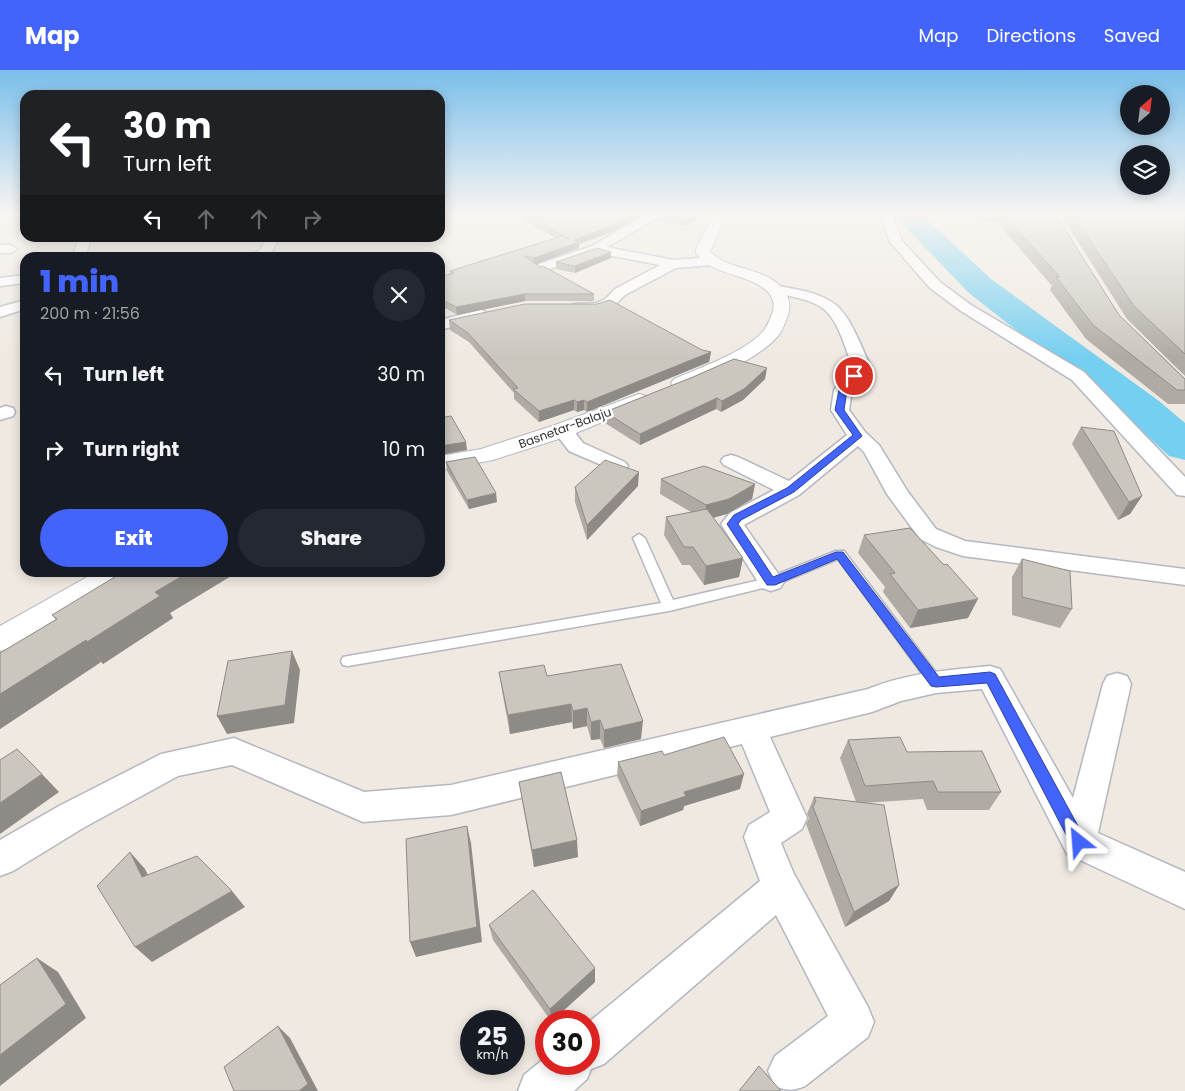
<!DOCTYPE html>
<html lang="en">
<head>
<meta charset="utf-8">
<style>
  :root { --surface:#171b24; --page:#242831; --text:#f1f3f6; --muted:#9ea1a6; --accent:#4264fb }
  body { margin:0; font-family:Poppins,sans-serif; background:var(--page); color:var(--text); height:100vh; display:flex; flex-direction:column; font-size:19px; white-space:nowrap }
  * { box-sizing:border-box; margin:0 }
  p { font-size:16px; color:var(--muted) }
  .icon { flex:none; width:28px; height:28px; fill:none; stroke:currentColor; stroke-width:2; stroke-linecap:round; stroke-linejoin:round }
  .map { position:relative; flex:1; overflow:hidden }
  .side { position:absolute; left:20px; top:182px; width:425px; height:325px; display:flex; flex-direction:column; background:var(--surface); border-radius:15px; box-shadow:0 2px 12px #0003 }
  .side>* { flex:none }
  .banner { position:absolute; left:20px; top:20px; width:425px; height:152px; border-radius:15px; box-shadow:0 2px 12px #0003; background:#202124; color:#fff; overflow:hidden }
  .needle { width:32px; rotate:28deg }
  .tools { position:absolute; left:1120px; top:15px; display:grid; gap:10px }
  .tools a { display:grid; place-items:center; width:50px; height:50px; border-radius:50%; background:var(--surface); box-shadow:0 2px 12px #0003; font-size:25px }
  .speed { position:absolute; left:460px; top:940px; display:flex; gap:10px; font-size:25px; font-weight:700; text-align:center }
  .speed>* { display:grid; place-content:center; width:65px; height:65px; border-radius:50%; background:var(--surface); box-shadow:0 2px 12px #0003; line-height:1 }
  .speed small { font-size:12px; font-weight:400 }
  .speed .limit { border:8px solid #d22; background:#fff; color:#111 }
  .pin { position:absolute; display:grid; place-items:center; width:42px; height:42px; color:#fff; margin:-21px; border:2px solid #fff; border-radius:50%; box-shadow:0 1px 5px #0007 }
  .me { position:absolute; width:55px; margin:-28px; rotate:332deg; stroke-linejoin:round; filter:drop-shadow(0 0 4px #0008) }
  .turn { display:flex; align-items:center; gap:18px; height:105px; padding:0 20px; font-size:22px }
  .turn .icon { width:65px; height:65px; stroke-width:2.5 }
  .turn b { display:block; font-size:35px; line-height:42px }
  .lanes { display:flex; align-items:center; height:48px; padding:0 20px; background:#0003; justify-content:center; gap:25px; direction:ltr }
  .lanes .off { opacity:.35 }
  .round { display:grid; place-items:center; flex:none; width:52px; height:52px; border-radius:26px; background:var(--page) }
  .head { display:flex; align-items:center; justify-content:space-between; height:85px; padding:0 20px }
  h1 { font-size:30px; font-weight:800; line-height:38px; color:var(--accent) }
  .cta { display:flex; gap:10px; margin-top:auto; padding:10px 20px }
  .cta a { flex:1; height:58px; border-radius:30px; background:var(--accent); color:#fff; font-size:20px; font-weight:800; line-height:58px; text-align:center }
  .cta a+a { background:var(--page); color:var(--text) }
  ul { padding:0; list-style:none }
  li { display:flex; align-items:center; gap:15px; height:75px; padding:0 20px }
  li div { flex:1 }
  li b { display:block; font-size:19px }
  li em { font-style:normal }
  header { display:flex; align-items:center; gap:30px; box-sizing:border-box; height:70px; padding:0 25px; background:var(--accent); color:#fff }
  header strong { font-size:24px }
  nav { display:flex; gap:28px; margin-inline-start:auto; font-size:18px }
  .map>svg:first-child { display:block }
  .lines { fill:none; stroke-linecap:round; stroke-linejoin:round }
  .river { fill:#75cff0; fill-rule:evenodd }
  .service-casing { stroke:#b4b7c1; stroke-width:3 }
  .minor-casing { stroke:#b4b7c1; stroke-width:3 }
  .tertiary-casing { stroke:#b4b7c1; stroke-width:2 }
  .service { fill:#fff; fill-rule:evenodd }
  .minor { fill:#fff; fill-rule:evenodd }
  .tertiary { fill:#fff; fill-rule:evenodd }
  .wall { fill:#afaba4 }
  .shaded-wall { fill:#8e8b86 }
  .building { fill:#cbc7bf; stroke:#8e8b86 }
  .route { fill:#4264fb; stroke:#2b41a3 }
  .labels { text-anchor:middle; stroke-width:5; stroke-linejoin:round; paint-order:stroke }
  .far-street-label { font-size:12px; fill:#2e2e2e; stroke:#fff }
</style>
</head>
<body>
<header>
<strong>Map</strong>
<nav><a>Map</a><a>Directions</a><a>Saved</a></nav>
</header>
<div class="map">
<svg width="1185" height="1021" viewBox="0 0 1185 1021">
  <rect width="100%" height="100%" fill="#efe9e1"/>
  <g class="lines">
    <path class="river" d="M 894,145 L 922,145 L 991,209 L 1159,331 L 1185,353 L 1185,390 L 1169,386 L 1129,349 L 969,223 Z"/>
    <g class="service-casing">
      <path id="service" d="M 639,464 L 645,468 L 673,530 L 768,508 L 836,481 L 844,481 L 943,612 L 941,616 L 936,618 L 931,616 L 838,489 L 775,515 L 669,541 L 348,596 L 343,595 L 341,591 L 343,587 L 348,586 L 661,533 L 633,468 Z"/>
    </g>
    <g class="minor-casing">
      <g id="minor">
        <path d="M 0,145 L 11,145 L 9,147 L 0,149 Z"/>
        <path d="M 646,145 L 662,145 L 607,177 L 673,190 L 712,187 L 719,191 L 712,195 L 676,198 L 625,225 L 614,236 L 602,240 L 573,240 L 571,237 L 573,234 L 596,233 L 604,230 L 615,219 L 660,195 L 597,183 L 541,202 L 534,198 L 536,195 L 592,176 Z"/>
        <path d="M 880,145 L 892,145 L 902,171 L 940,212 L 971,235 L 1084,302 L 1185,407 L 1185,426 L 1177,425 L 1072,310 L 961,241 L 930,218 L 890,172 Z"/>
        <path d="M 79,168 L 91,168 L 85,188 L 72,188 Z"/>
        <path d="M 267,168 L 279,168 L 270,186 L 246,188 L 260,180 Z"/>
        <path d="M 0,175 L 11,175 L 17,179 L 11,183 L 0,183 Z"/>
        <path d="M 25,205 L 25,213 L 0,216 L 0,208 Z"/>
        <path d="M 774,215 C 792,219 814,221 830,231 C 850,241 861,278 871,297 L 852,321 L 849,340 L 865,362 L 879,375 L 908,422 L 936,459 L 965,471 L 1185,499 L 1185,515 L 963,486 L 936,477 L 920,469 L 887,424 L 864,382 L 858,376 L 799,425 L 744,455 L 784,512 L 780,518 L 771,521 L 762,518 L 721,454 L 730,443 L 774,420 L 724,395 L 721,391 L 724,387 L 731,385 L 738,387 L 789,411 L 847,365 L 831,340 L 834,320 L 853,297 C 845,279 840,254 825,240 C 811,228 786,226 769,222 L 767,219 L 769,216 Z"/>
        <path d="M 25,230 L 25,239 L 0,247 L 0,237 Z"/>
        <path d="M 481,240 L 486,242 L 489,245 L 486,248 L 440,260 L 440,250 Z"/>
        <path d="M 6,336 L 13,338 L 15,342 L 13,346 L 0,350 L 0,338 Z"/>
        <path d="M 563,354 L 570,356 L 583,373 L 625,392 L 628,396 L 625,400 L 618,402 L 569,381 L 553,360 L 556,356 Z"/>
        <path d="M 990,596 L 1000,599 L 1073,728 L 1103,614 L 1107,606 L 1117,603 L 1127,606 L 1131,614 L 1098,763 L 1185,802 L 1185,839 L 1067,784 L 982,619 L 936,623 L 901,631 L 872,642 L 770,667 L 807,748 L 802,759 L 781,773 L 794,804 L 868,937 L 874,952 L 868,967 L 805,1016 C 793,1021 787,1021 775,1016 L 768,1001 L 775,986 L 828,946 L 776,845 L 604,994 L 591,999 L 587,1009 L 574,1021 L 518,1021 L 524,1005 L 546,987 L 546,994 L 589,994 L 589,952 L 760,811 L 744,767 L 749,755 L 770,742 L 742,674 L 451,745 L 363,752 L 232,695 L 178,706 L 83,758 L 13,801 L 0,806 L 0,770 L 59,736 L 161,684 L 234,668 L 364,722 L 451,715 L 868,619 C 907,603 948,600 990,596 Z"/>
      </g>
    </g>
    <g class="tertiary-casing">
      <g id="tertiary">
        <path d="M 714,145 L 726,145 L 710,182 C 730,201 763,197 781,217 C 789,226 791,235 788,245 C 785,253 783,260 778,266 C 759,288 709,312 681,319 L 674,317 L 671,313 L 674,309 C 698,299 750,280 765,259 C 768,254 771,247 773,241 C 776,228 768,220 757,214 C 737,203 710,203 696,183 L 696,179 Z"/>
        <path d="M 639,324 L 646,326 L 649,330 L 646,334 L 571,365 L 493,390 L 440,400 L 440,386 L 481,379 L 555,355 Z"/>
        <path d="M 96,502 L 131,502 L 128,508 L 11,578 L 0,581 L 0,556 Z"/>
      </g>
    </g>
    <use href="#service" class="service"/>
    <use href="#minor" class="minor"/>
    <use href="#tertiary" class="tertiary"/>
  </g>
  <g class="wall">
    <path d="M 525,145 L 643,145 L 614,161 L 579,174 L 579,178 L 536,194 L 594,224 L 594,231 L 525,231 L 457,245 L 440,235 L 440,207 L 451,204 L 450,201 L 556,168 L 525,151 Z"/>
    <path d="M 656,145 L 701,145 L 685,156 L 655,151 Z"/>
    <path d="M 970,145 L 1056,145 L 1119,245 L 1185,309 L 1185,334 L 1168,334 L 1086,269 L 1050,220 L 1052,216 L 997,152 L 974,150 Z"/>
    <path d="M 1061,145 L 1185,145 L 1185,306 L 1127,249 Z"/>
    <path d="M 611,188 L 575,203 L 556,199 L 556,192 Z"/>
    <path d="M 449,250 L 702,280 L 711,282 L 709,292 L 587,342 L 584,340 L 577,342 L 574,340 L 539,352 L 514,329 L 514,323 L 469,272 L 450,260 Z"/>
    <path d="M 765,309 L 743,330 L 721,342 L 716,339 L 640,375 L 605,353 L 605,342 Z"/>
    <path d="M 1081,357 L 1142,426 L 1130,444 L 1118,450 L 1072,374 Z"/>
    <path d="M 446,392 L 497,432 L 469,439 L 447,401 Z"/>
    <path d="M 661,409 L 755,414 L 752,429 L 727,444 L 713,448 L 743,488 L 739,507 L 704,515 L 690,495 L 682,495 L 664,465 L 666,447 L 691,442 L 660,424 Z"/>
    <path d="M 638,416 L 587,470 L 575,432 L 575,417 Z"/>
    <path d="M 864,465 L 968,548 L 910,558 L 883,522 L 885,517 L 858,483 Z"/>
    <path d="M 1022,489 L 1072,539 L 1060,558 L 1012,545 L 1012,507 Z"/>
    <path d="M 236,503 L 170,543 L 173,548 L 103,594 L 101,592 L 0,659 L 0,583 L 56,550 L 52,545 Z"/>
    <path d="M 499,602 L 547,606 L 641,669 L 604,678 L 600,669 L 591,670 L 587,656 L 573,659 L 572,652 L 510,664 L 502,621 Z"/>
    <path d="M 848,670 L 907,682 L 1001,722 L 989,740 L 927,740 L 923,729 L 864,733 L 899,815 L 889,831 L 845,857 L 806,754 L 809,748 L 807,744 L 814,727 L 856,732 L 840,688 Z"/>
    <path d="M 664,685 L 740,719 L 684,736 L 683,740 L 640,756 L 617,706 L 618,692 Z"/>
    <path d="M 519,712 L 578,787 L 534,797 L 522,730 Z"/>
    <path d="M 489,855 L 595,898 L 595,912 L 552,951 L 551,951 L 493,870 Z"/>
  </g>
  <g class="shaded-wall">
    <path d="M 632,145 L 643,145 L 614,161 L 579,174 L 579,178 L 534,195 L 534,188 Z"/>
    <path d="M 693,145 L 701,145 L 685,156 L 686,150 Z"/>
    <path d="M 611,182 L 611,188 L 575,203 L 575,196 Z"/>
    <path d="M 525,224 L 525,231 L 457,245 L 456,237 Z"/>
    <path d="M 711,282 L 709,292 L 587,342 L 587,332 Z"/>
    <path d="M 767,298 L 765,309 L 743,330 L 721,342 L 722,331 Z"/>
    <path d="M 717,328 L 716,339 L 640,375 L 640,364 Z"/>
    <path d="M 574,330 L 574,340 L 539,352 L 539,341 Z"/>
    <path d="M 584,330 L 584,340 L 577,342 L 577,332 Z"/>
    <path d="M 466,372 L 467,380 L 440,385 L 440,376 Z"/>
    <path d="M 639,402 L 638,416 L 587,470 L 587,455 Z"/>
    <path d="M 755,414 L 752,429 L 727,444 L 704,450 L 706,435 Z"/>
    <path d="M 496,423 L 497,432 L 469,439 L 467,430 Z"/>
    <path d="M 1142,426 L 1130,444 L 1118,450 L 1129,432 Z"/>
    <path d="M 743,488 L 739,507 L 704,515 L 706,496 Z"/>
    <path d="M 189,502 L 235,502 L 236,503 L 170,543 L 173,548 L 103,594 L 87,572 L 155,522 Z"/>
    <path d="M 978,529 L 968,548 L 910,558 L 918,540 Z"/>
    <path d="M 86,570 L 101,592 L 0,659 L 0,624 Z"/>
    <path d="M 292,581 L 300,600 L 294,653 L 227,664 L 217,646 Z"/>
    <path d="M 571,634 L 572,652 L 510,664 L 508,645 Z"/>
    <path d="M 587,638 L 587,656 L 573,659 L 573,641 Z"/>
    <path d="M 600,650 L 600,669 L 591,670 L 591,652 Z"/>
    <path d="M 643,651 L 641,669 L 604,678 L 604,660 Z"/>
    <path d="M 42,704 L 59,722 L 0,764 L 0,733 Z"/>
    <path d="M 744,704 L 740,719 L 684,736 L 683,740 L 640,756 L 641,741 L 684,722 Z"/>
    <path d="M 467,756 L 471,773 L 482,872 L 416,887 L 410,872 Z"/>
    <path d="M 577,770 L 578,787 L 534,797 L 532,780 Z"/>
    <path d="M 130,782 L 145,799 L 157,823 L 142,807 Z"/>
    <path d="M 899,815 L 889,831 L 845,857 L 854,842 Z"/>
    <path d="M 232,821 L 245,837 L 152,892 L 135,877 Z"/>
    <path d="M 37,888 L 58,902 L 86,948 L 0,1016 L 0,985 Z"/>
    <path d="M 595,898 L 595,912 L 552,951 L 551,951 L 550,939 Z"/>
    <path d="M 278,956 L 290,968 L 318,1021 L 299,1021 Z"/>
  </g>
  <g class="building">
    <path d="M 526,145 L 632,145 L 615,155 L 574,170 L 579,172 L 534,188 L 524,186 L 540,197 L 543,196 L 594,224 L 525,224 L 456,237 L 440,229 L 440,219 L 444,218 L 440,215 L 440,207 L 454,203 L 450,201 L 562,166 L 569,169 Z"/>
    <path d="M 656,145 L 693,145 L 686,150 Z"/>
    <path d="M 1004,145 L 1056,145 L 1119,245 L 1185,309 L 1185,320 L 1177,320 L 1093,255 L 1056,207 L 1060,207 Z"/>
    <path d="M 1073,145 L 1185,145 L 1184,154 L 1185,155 L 1185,284 L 1134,236 Z"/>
    <path d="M 597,178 L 611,182 L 575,196 L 556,192 Z"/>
    <path d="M 610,230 L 702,280 L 711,282 L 587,332 L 584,330 L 577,332 L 574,330 L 539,341 L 513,319 L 518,318 L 468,263 L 449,250 L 525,234 L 597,234 Z"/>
    <path d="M 734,289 L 767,298 L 744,319 L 722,331 L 717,328 L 640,364 L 605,342 L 693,307 Z"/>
    <path d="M 451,346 L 466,372 L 440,376 L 440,348 Z"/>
    <path d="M 1081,357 L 1114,361 L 1142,426 L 1129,432 Z"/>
    <path d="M 475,387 L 496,423 L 467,430 L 446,392 Z"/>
    <path d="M 605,390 L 639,402 L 587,455 L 575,417 Z"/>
    <path d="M 704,396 L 755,414 L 729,429 L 706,435 L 661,409 Z"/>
    <path d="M 707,439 L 743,488 L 706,496 L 693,477 L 684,477 L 666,447 Z"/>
    <path d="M 910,458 L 944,495 L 947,494 L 978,529 L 918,540 L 890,504 L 895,503 L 864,465 Z"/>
    <path d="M 1022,489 L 1070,501 L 1072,539 L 1022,527 Z"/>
    <path d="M 123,502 L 189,502 L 155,522 L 160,526 L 87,572 L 86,570 L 0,624 L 0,583 L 57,549 L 52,545 Z"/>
    <path d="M 292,581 L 285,635 L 217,646 L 228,591 Z"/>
    <path d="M 621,594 L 643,651 L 604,660 L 600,650 L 591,652 L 587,638 L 573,641 L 571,634 L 508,645 L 499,602 L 544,595 L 547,606 Z"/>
    <path d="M 724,667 L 744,704 L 684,722 L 686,726 L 641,741 L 618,692 L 662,681 L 664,685 Z"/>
    <path d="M 900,667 L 907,682 L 982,681 L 1001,722 L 938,722 L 933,711 L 865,716 L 848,670 Z"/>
    <path d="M 17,679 L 42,704 L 0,733 L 0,690 Z"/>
    <path d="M 561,702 L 577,770 L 532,780 L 519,712 Z"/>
    <path d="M 814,727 L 884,735 L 899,815 L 854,842 L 813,737 L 816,731 Z"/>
    <path d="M 467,756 L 477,857 L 410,872 L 406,769 Z"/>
    <path d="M 130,782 L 142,807 L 197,786 L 232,821 L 135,877 L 97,816 Z"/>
    <path d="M 533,820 L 595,898 L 550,939 L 489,855 Z"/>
    <path d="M 37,888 L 66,934 L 0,985 L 0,915 Z"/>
    <path d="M 278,956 L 308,1014 L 299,1021 L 234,1021 L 224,997 Z"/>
    <path d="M 759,996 L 781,1021 L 739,1021 Z"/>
  </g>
  <linearGradient id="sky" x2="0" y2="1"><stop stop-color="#7abfeb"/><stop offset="0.5" stop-color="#f8f5f2"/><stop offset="1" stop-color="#f8f5f2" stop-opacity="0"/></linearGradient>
  <rect width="1185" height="288" fill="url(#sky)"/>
  <path class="route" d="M 852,305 L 858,306 L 847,320 L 844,340 L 862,366 L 861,367 L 794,422 L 741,450 L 738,454 L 773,507 L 836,482 L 843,482 L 939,607 L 990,602 L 995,604 L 1084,767 L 1087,772 L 1084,778 L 1079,780 L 1073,778 L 987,613 L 936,617 L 931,616 L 837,489 L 775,515 L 767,515 L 727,454 L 734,445 L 787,418 L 853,365 L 835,340 L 839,320 Z"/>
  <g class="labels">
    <g class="far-street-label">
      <text transform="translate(565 358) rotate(-20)" y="4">Basnetar-Balaju</text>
    </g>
  </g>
</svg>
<div class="tools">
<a><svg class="needle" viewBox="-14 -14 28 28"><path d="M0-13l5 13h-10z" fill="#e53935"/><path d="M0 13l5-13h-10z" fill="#9ea1a6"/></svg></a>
<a><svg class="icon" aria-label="layers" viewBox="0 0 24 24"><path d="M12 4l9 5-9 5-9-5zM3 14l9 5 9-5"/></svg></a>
</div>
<div class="speed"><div>25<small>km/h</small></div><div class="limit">30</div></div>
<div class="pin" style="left:854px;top:306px;background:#d93025"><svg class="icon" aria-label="arrive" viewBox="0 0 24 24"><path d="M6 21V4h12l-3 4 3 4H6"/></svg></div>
<svg class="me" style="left:1079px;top:772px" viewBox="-20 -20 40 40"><path d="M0-17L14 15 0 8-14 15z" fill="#4264fb" stroke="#fff" stroke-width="4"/></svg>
<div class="banner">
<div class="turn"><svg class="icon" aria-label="left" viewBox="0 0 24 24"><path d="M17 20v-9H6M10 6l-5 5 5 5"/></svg><div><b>30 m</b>Turn left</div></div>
<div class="lanes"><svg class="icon" aria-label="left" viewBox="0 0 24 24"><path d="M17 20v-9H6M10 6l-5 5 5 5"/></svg><svg class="icon off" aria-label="ahead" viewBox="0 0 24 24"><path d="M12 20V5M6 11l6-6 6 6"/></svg><svg class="icon off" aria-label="ahead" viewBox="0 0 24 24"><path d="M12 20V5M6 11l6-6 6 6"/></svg><svg class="icon off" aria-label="right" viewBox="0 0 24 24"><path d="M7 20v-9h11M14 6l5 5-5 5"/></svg></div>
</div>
<section class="side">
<div class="head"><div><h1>1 min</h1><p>200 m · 21:56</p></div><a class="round"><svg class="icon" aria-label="close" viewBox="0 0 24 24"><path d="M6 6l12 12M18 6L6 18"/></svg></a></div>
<ul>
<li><svg class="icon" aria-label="left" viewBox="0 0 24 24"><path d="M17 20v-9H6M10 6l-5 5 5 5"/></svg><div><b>Turn left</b></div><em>30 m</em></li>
<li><svg class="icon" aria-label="right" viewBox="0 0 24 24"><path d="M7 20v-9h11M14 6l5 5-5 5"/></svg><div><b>Turn right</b></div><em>10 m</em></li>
</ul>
<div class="cta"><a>Exit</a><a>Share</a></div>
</section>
</div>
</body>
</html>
